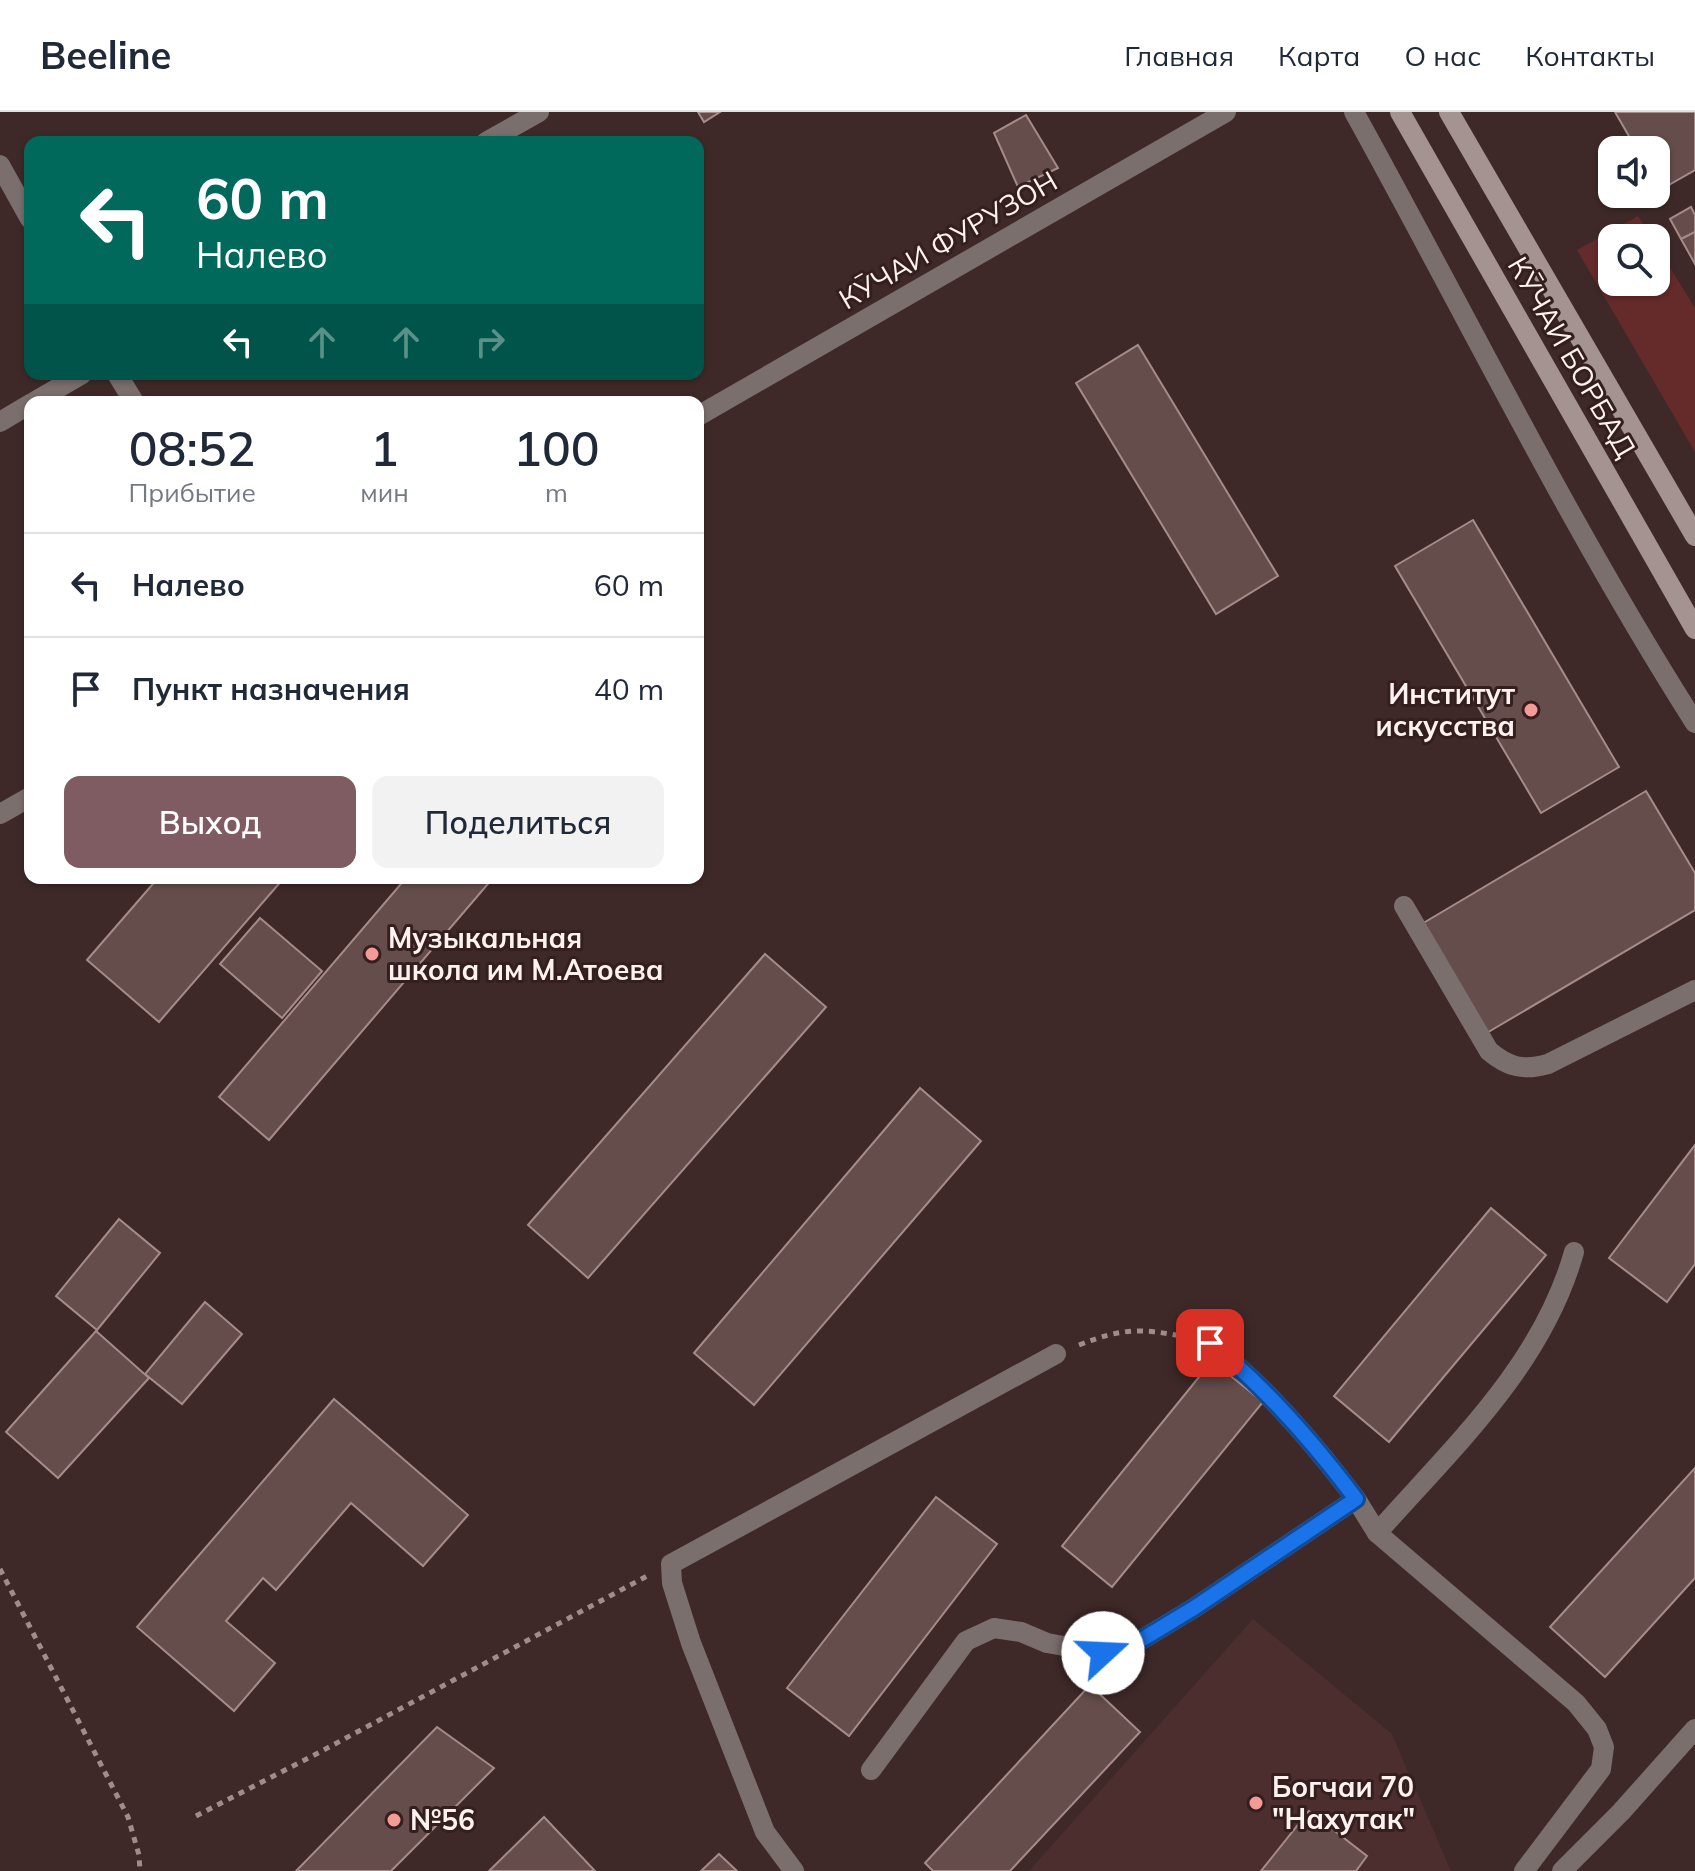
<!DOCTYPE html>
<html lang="ru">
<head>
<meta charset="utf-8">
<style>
  :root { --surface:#fff; --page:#f2f2f3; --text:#1f2937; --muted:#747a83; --line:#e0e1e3; --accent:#7f5c62 }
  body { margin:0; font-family:Mulish,sans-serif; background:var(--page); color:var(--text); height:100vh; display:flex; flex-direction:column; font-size:30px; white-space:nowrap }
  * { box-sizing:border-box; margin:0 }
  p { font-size:26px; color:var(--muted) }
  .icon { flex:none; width:44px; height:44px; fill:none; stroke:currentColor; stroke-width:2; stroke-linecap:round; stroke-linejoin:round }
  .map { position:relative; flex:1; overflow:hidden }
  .panel { position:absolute; left:24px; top:284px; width:680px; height:488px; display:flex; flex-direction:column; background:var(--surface); border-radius:16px; box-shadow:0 2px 6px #0004 }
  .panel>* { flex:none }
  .hud { position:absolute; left:24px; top:24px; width:680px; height:244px; border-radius:16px; box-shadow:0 2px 6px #0004; background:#00695c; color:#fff; overflow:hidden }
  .fabs { position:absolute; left:1598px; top:24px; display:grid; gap:16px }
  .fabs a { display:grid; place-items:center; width:72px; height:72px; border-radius:16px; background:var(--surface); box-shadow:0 2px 6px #0004; font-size:40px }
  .pin { position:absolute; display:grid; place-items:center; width:68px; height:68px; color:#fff; margin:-34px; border-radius:16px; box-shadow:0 4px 12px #0006 }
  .me { position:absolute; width:88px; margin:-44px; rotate:70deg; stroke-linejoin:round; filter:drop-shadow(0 0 6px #0008) }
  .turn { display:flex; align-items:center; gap:28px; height:168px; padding:0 40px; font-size:36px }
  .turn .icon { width:104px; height:104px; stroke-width:2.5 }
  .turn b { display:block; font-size:56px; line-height:68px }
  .lanes { display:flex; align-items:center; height:76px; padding:0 40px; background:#0003; justify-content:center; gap:40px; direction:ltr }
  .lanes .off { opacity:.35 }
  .eta { display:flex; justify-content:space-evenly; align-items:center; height:136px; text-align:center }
  .eta b { font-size:48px; font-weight:600; line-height:56px }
  .primary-button { display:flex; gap:16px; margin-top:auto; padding:16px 40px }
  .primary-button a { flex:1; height:92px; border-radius:16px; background:var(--accent); color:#fff; font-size:32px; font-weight:600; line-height:92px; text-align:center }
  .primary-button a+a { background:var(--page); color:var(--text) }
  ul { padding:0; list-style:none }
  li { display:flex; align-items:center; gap:24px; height:104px; padding:0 40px; border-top:2px solid var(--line) }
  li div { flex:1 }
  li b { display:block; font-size:30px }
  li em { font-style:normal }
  header { display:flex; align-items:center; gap:48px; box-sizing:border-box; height:112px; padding:0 40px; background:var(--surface); border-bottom:2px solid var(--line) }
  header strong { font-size:38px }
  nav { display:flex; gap:44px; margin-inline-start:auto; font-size:28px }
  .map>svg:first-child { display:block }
  .built { fill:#4b2e2d }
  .green { fill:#652b2a }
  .building { fill:#654d4b; stroke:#a68b89; stroke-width:2 }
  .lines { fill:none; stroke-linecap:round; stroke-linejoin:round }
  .path { stroke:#9e8d8c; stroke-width:5; stroke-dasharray:6 6; stroke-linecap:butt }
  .service { stroke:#7b6f6e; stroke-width:20 }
  .minor { stroke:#7b6f6e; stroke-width:20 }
  .secondary { stroke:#a59391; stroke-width:20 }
  .route-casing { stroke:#114b97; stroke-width:20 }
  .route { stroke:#1a73e8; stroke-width:14 }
  .poi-dot { fill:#f59b97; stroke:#341f1e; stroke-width:3 }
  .labels { text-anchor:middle; stroke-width:6; stroke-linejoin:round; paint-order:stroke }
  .street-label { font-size:28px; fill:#fef2f1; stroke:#341f1e }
  .poi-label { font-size:28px; font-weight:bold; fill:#fef2f1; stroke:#341f1e; text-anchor:start }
</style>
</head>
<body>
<header>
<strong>Beeline</strong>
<nav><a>Главная</a><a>Карта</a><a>О нас</a><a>Контакты</a></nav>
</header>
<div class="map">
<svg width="1695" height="1759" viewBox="0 0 1695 1759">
  <rect width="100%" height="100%" fill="#3e2928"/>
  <path class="built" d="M 1253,1507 L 1392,1622 L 1451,1759 L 1029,1759 Z"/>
  <path class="green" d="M 1638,104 L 1652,126 L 1612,126 L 1612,170 L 1656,170 L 1656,133 L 1695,196 L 1695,340 L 1577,138 Z"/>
  <g class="building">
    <path d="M 698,0 L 720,0 L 704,10 Z"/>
    <path d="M 1615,0 L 1695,0 L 1695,58 L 1660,78 L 1656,72 L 1656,38 L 1637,38 Z"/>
    <path d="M 1026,3 L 1058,56 L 1018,75 L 994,21 Z"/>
    <path d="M 1691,95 L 1695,103 L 1695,120 L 1681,127 L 1670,107 Z"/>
    <path d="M 1695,120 L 1695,152 L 1681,127 Z"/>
    <path d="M 1138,233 L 1278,464 L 1216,502 L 1076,271 Z"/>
    <path d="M 1473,408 L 1619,655 L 1541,701 L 1395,454 Z"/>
    <path d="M 1646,679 L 1695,761 L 1695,798 L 1485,922 L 1420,813 Z"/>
    <path d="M 158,766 L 284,766 L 159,910 L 87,848 Z"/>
    <path d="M 406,766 L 493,766 L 269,1028 L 219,985 Z"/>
    <path d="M 260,806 L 322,859 L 282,906 L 220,852 Z"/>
    <path d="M 765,842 L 826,895 L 588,1166 L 528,1113 Z"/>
    <path d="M 920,976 L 981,1029 L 754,1293 L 694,1241 Z"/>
    <path d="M 1695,1033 L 1695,1152 L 1667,1190 L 1609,1146 Z"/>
    <path d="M 1491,1096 L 1546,1143 L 1389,1330 L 1334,1284 Z"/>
    <path d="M 119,1107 L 160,1141 L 97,1218 L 56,1184 Z"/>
    <path d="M 205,1190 L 242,1222 L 182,1292 L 145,1262 Z"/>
    <path d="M 96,1219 L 149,1266 L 58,1366 L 6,1320 Z"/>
    <path d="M 1212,1249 L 1263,1290 L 1112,1475 L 1062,1434 Z"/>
    <path d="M 334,1287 L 468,1403 L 423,1454 L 351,1391 L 276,1478 L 263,1466 L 226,1509 L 275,1551 L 234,1599 L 137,1515 Z"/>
    <path d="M 1695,1356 L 1695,1466 L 1605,1565 L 1550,1515 Z"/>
    <path d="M 936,1385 L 997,1432 L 849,1624 L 787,1576 Z"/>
    <path d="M 1090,1573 L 1140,1620 L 1010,1759 L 933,1759 L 925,1751 Z"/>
    <path d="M 437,1615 L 494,1656 L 391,1759 L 296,1759 Z"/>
    <path d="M 1309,1699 L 1367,1744 L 1356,1759 L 1261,1759 Z"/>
    <path d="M 544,1705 L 595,1759 L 489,1759 Z"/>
    <path d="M 719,1742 L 737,1759 L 701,1759 Z"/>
  </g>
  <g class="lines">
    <g class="path">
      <path d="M 1079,1233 C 1122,1216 1141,1216 1186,1225"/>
      <path d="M 0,1457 L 128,1705 L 139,1743 L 140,1759"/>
      <path d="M 196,1704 L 320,1640 L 647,1464"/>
    </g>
    <path class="service" d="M 1562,1759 L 1621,1700 L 1695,1617"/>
    <g class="minor">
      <path d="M 1354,0 C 1467,204 1570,415 1695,611"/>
      <path d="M 486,30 L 539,0"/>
      <path d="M 0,53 L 30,107"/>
      <path d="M 117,262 L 134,290"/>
      <path d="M 34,290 L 82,262"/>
      <path d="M 698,304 L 1226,0"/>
      <path d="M 0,310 L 30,292"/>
      <path d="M 0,702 L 30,685"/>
      <path d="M 1404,794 L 1489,939 C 1508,955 1523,959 1548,952 L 1695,878"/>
      <path d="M 1356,1387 L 1377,1421 C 1453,1335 1542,1254 1574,1140"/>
      <path d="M 1377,1421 L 1576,1591 L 1597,1617 L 1604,1635 L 1601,1657 L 1524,1759"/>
      <path d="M 871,1658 L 966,1529 L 994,1516 L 1021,1520 L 1047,1531 L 1103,1541 L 1136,1531 L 1194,1496 L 1356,1387 C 1313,1330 1266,1275 1210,1231"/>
      <path d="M 794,1759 L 765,1720 L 691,1531 L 672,1471 L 671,1452 L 1056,1242"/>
    </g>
    <g class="secondary">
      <path d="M 1400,0 L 1695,517"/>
      <path d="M 1449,0 L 1695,424"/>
    </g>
  </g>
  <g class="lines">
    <g class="route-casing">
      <path id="route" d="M 1103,1541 L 1136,1531 L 1194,1496 L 1356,1387 C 1313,1330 1266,1275 1210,1231"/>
    </g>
    <use href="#route" class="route"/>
  </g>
  <g class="poi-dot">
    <circle cx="1531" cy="598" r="8"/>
    <circle cx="372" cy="842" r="8"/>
    <circle cx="1256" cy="1691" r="8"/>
    <circle cx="394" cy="1708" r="8"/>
  </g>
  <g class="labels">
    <g class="street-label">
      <text transform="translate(948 128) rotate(-30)" y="10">КӮЧАИ ФУРУЗОН</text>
      <text transform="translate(1572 245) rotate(60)" y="10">КӮЧАИ БОРБАД</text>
    </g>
    <g class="poi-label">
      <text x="1515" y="592" text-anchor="end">Институт<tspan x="1515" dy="32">искусства</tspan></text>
      <text x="388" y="836">Музыкальная<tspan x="388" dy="32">школа им М.Атоева</tspan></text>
      <text x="1272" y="1685">Богчаи 70<tspan x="1272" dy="32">"Нахутак"</tspan></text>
      <text x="410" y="1718">№56</text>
    </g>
  </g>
</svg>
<div class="fabs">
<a><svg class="icon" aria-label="sound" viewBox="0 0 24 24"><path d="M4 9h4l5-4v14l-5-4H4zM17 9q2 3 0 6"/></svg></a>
<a><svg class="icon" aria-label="search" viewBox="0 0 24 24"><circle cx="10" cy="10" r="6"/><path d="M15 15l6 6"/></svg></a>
</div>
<div class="pin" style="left:1210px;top:1231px;background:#d93025"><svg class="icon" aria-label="arrive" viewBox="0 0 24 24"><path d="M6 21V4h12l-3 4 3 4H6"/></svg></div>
<svg class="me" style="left:1103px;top:1541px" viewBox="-20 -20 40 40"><circle r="19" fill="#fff"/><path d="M0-13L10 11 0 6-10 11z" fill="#1a73e8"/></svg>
<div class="hud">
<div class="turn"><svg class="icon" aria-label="left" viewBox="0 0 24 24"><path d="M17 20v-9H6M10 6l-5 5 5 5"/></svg><div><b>60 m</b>Налево</div></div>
<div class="lanes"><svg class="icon" aria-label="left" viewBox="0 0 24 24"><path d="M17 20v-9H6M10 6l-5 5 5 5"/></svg><svg class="icon off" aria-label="ahead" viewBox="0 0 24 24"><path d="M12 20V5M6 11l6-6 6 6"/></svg><svg class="icon off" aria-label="ahead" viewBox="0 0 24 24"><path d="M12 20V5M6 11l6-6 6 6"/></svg><svg class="icon off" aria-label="right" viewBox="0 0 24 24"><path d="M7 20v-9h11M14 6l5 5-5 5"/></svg></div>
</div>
<section class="panel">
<div class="eta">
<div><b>08:52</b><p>Прибытие</p></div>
<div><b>1</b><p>мин</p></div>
<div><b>100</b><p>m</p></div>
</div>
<ul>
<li><svg class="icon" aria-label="left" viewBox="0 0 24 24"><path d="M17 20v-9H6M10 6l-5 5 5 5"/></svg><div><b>Налево</b></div><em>60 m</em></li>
<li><svg class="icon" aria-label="arrive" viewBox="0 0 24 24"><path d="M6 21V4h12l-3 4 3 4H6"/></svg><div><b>Пункт назначения</b></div><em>40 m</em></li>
</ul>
<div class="primary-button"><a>Выход</a><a>Поделиться</a></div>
</section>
</div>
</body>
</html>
